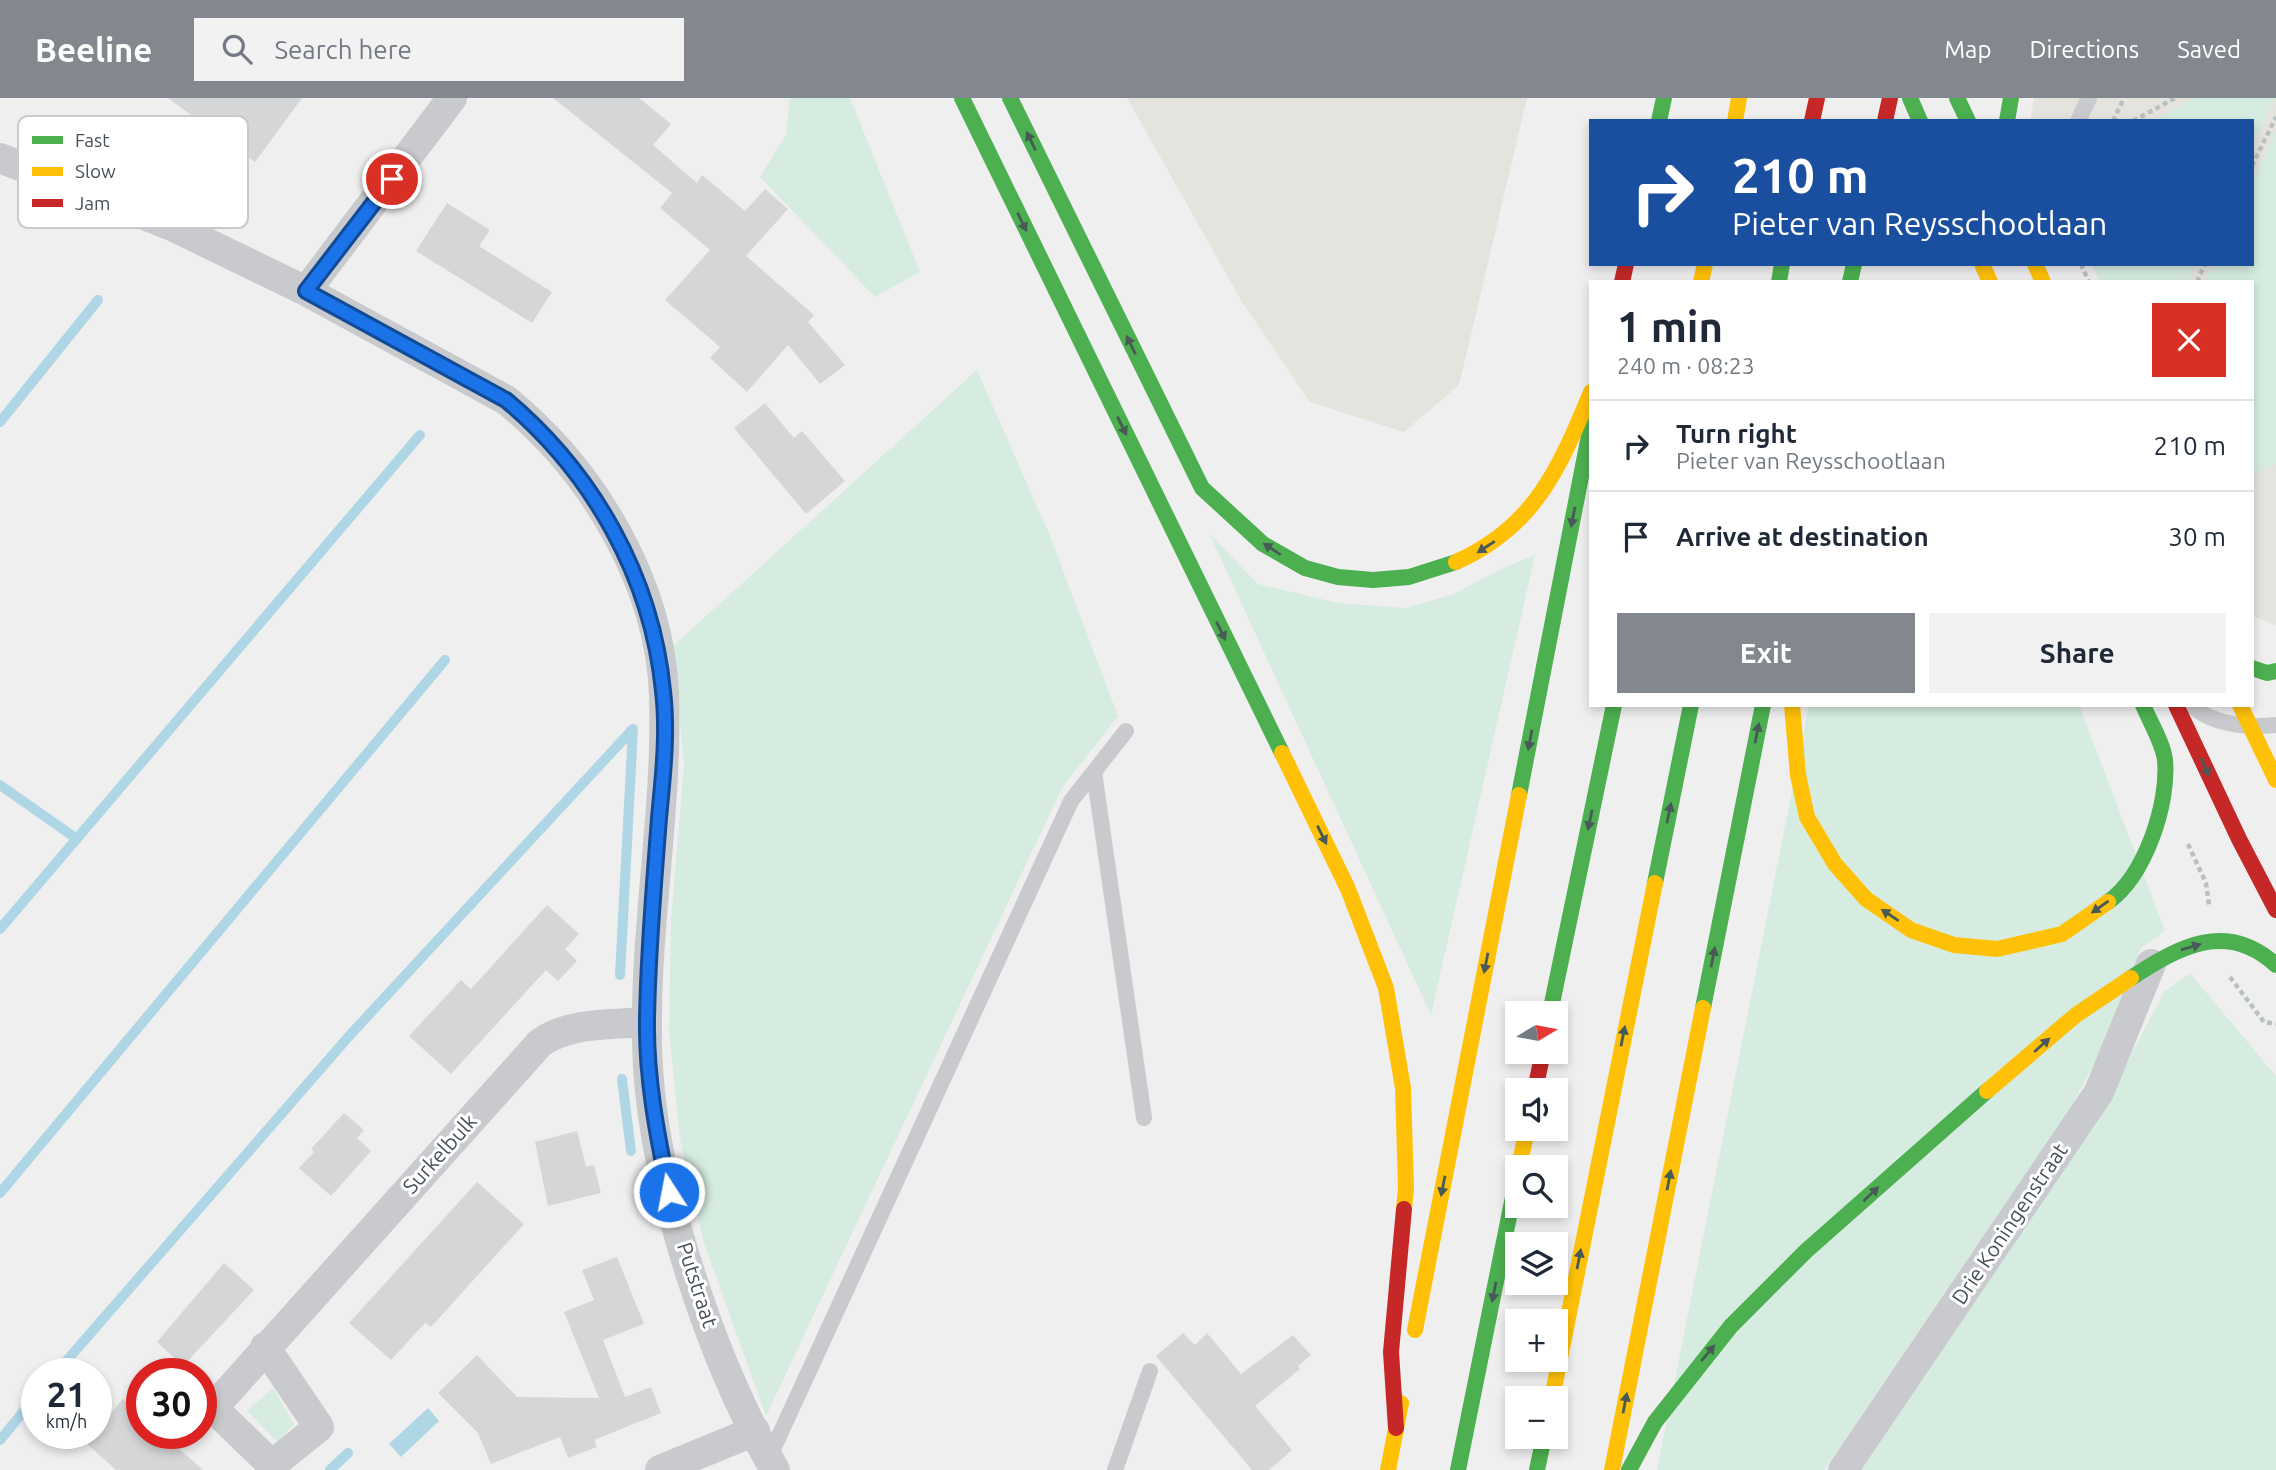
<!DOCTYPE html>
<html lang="en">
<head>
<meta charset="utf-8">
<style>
  :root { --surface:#fff; --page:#f2f2f3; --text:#1f2937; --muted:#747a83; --line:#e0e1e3; --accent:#82888e }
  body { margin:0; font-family:Ubuntu,sans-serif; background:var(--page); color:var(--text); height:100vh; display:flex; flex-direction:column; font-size:26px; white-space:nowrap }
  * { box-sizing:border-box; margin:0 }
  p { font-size:23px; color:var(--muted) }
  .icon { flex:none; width:38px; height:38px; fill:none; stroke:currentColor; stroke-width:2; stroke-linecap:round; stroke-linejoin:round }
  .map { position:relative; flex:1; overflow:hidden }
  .side { position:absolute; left:1589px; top:182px; width:665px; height:427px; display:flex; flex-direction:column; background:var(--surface); border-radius:0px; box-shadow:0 4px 10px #0003 }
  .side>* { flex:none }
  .hud { position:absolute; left:1589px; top:21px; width:665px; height:147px; border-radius:0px; box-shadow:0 4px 10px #0003; background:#1a4fa0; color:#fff; overflow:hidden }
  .needle { width:46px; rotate:80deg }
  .fabs { position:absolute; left:1505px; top:903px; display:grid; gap:14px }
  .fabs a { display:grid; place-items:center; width:63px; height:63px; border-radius:0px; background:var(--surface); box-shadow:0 4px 10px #0003; font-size:35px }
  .speed { position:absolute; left:21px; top:1260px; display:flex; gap:14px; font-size:35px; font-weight:700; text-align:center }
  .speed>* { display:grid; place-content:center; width:91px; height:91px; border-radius:50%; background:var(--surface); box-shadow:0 4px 10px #0003; line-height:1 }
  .speed small { font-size:18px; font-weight:400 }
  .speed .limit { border:10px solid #d22; background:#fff; color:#111 }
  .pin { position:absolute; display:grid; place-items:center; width:60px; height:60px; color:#fff; margin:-30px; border:4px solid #fff; border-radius:50%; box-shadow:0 2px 7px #0007 }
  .me { position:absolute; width:77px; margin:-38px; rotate:349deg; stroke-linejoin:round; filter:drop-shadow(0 0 5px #0008) }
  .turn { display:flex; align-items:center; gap:24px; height:147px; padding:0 28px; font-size:32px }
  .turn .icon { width:91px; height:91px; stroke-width:2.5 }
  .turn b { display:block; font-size:49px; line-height:60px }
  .round { display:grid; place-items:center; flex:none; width:74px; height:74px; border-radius:0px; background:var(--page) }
  .overview { display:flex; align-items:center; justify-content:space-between; height:119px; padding:0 28px }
  h1 { font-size:42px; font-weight:600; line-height:52px }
  .cta { display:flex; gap:14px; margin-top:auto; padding:14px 28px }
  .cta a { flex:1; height:80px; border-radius:0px; background:var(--accent); color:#fff; font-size:28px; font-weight:600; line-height:80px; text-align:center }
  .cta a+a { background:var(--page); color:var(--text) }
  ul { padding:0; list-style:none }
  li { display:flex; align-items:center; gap:21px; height:91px; padding:0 28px; border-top:2px solid var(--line) }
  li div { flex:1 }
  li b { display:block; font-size:26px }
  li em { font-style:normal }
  header { display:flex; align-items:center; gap:42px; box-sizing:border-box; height:98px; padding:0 35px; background:var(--accent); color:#fff }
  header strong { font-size:33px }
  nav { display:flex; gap:38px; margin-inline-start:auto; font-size:24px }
  .search { width:490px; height:63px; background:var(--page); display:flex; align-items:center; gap:18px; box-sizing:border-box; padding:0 24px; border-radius:0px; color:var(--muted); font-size:26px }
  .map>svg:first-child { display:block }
  .commercial { fill:#e4e3dd }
  .green { fill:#d6ece0 }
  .water { fill:#afd6e5 }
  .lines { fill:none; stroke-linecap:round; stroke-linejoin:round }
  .stream { stroke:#afd6e5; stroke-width:10 }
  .building { fill:#d5d6d8 }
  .path { stroke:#b8c2bf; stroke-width:4.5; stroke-dasharray:5 3.5; stroke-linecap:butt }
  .lane { stroke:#c9cacd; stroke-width:16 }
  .street { stroke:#c9cacd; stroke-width:30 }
  .fast { stroke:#4caf50; stroke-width:16 }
  .slow { stroke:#ffc107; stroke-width:16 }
  .jam { stroke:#c62828; stroke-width:16 }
  .oneway { fill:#485a58 }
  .route-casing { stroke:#114b97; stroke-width:18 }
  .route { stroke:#1a73e8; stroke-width:12 }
  .labels { text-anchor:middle; stroke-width:6; stroke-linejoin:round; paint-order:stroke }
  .street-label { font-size:21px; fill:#485059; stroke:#fff }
  .key { fill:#fff; stroke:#c8cacd; stroke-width:2 }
  .key-label { font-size:19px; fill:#485059 }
</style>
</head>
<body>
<header>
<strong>Beeline</strong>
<div class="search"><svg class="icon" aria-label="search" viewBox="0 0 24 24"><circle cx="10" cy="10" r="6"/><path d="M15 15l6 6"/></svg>Search here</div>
<nav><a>Map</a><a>Directions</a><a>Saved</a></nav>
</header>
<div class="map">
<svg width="2276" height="1372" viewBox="0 0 2276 1372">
  <rect width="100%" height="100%" fill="#efefef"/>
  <g class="commercial">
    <path d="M 1127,0 L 1527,0 L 1459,287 L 1404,334 L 1310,304 L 1242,204 Z"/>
    <path d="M 2034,0 L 2276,0 L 2276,527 L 2252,518 L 2252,184 L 2100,184 L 2092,166 L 2252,166 L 2252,23 L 2030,23 Z"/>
  </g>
  <g class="green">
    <path d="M 790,0 L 850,0 L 920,174 L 875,199 L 760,79 L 786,37 Z"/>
    <path d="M 2194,0 L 2275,0 L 2252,48 L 2252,23 L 2151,23 Z"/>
    <path d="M 2276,34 L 2276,366 L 2252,376 L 2252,184 L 2205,184 L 2213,166 L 2252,166 L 2252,84 Z"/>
    <path d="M 2092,166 L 2196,166 L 2188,184 L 2100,184 Z"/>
    <path d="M 977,272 L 1050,438 L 1118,618 L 1062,690 L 766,1318 L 704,1145 L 680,1041 L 669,933 L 671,822 L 684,667 L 673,548 Z"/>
    <path d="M 1209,435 L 1258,486 L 1338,505 L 1405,510 L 1454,496 L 1501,471 L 1535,457 L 1431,917 Z"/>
    <path d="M 1809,607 L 2079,607 L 2165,833 L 2141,850 L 2116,927 L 2069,1012 L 1824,1372 L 1657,1372 Z"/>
    <path d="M 2190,875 L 2276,978 L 2276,1372 L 1854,1372 L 2105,1006 L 2164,894 Z"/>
    <path d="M 273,1290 L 294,1326 L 277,1344 L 247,1313 Z"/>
  </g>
  <path class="water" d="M 428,1310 L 439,1323 L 401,1359 L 389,1346 Z"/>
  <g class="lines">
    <g class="stream">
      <path d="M 0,324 L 98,202"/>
      <path d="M 0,687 L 77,741"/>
      <path d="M 0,831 L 420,337"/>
      <path d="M 622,981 L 631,1053"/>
      <path d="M 0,1095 L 445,562"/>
      <path d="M 55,1276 L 350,937 L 633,631 L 620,877"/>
      <path d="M 0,1342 L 37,1297"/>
      <path d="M 330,1372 L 348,1355"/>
    </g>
  </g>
  <g class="building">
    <path d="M 168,0 L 302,0 L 255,64 Z"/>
    <path d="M 553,0 L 639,0 L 671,26 L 653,47 L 697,85 L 702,77 L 745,113 L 765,91 L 788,111 L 746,158 L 814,217 L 808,224 L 845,267 L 820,286 L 788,247 L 747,294 L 710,260 L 720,249 L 665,202 L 710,152 L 660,110 L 672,95 Z"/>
    <path d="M 447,105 L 490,132 L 479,148 L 552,194 L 532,225 L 416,153 Z"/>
    <path d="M 765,305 L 794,340 L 802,333 L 845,383 L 806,416 L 734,330 Z"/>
    <path d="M 547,807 L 579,836 L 565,851 L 577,863 L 558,883 L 546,872 L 451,976 L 409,938 L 461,882 L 471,891 Z"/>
    <path d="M 344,1015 L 364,1032 L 357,1040 L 371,1053 L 331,1098 L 299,1070 L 314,1054 L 311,1051 Z"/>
    <path d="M 577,1033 L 586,1068 L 594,1067 L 601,1095 L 548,1108 L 535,1044 Z"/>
    <path d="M 477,1084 L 524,1126 L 431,1229 L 425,1225 L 391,1262 L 349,1225 Z"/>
    <path d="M 617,1159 L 644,1226 L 603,1242 L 625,1299 L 651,1289 L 661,1315 L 594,1342 L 597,1349 L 568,1360 L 560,1339 L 491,1366 L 478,1335 L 438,1295 L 477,1257 L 517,1299 L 599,1300 L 564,1214 L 594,1202 L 582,1172 Z"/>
    <path d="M 224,1165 L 254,1192 L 183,1268 L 157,1244 Z"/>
    <path d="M 1183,1235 L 1195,1247 L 1207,1235 L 1241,1276 L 1293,1237 L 1311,1257 L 1298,1268 L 1300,1271 L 1255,1308 L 1292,1352 L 1269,1372 L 1252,1372 L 1156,1258 Z"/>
    <path d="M 123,1301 L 142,1318 L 142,1335 L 161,1335 L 203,1372 L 116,1372 L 85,1344 L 96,1335 L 96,1332 Z"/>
  </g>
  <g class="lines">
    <g class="path">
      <path d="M 2113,23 L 2124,0"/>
      <path d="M 2133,23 L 2175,0"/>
      <path d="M 2252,68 L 2276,19"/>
      <path d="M 2081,166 L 2089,184"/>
      <path d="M 2197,184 L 2205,166"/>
      <path d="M 2188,746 L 2206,785 L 2209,807"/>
      <path d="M 2230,879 L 2264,924 L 2276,926"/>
    </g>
    <g class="lane">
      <path d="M 2078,23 L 2089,0"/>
      <path d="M 2191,607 C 2212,627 2248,630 2276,627"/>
      <path d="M 1094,674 L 1144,1020"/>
      <path d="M 769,1360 L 1071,703 L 1126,633"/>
      <path d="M 1115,1372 L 1150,1273"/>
    </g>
    <g class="street">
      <path d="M 0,60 L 172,128 L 306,193 L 506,302 C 592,372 660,484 664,597 C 668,722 641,845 648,970 C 656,1095 712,1264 775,1372"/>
      <path d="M 306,193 L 452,0"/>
      <path d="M 265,1249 L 319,1329 L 272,1367 L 213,1310 L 540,945 C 568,924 612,927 647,924"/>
      <path d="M 660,1372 L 755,1333"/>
      <path d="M 1843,1372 L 2099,994 L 2151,866"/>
    </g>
    <g class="fast">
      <path d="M 962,0 L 1282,655"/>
      <path d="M 1010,0 L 1202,390 L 1263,446 L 1305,470 L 1338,479 L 1373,482 L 1409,479 L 1456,464"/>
      <path d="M 1910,0 L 1920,23"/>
      <path d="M 1957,0 L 1968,23"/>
      <path d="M 1659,23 L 1664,0"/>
      <path d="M 2007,23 L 2011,0"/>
      <path d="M 1779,184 L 1782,166"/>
      <path d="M 1850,184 L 1854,166"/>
      <path d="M 2252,570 L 2267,575 L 2276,573"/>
      <path d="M 1519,697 L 1591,327"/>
      <path d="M 1655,785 L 1691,607"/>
      <path d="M 2108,804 C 2145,778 2169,706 2165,662 C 2163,645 2150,624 2143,607"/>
      <path d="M 2131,880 C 2180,848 2227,822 2276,867"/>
      <path d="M 1703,910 L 1763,607"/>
      <path d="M 1550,915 L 1614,607"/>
      <path d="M 1458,1372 L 1517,1079"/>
      <path d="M 1537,1372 L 1544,1339"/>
      <path d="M 1629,1372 L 1655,1324 L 1731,1228 L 1806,1153 L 1987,993"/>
    </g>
    <g class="slow">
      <path d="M 1735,23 L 1739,0"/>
      <path d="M 1982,166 L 1990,184"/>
      <path d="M 2035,166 L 2043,184"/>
      <path d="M 1701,184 L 1705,166"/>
      <path d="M 1456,464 C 1535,429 1560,369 1591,294"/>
      <path d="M 1792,607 L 1798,677 L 1807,719 L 1835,766 L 1866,801 L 1911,832 L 1954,847 L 1997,851 L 2062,836 L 2108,804"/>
      <path d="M 2240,607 L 2276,682"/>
      <path d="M 1282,655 L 1348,791 L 1386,890 L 1403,990 L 1406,1090 L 1404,1111"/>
      <path d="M 1987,993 L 2076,917 L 2131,880"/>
      <path d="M 1519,1069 L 1527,1031"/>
      <path d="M 1415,1232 L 1519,697"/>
      <path d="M 1552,1300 L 1655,785"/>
      <path d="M 1388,1372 L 1401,1305"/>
      <path d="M 1612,1372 L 1703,910"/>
    </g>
    <g class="jam">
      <path d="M 1812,23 L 1817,0"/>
      <path d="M 1885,23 L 1890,0"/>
      <path d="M 1622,184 L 1626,166"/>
      <path d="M 2176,607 L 2239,741 L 2276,812"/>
      <path d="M 1535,992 L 1543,954"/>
      <path d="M 1396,1330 L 1391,1254 L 1404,1111"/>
    </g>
  </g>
  <defs><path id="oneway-solid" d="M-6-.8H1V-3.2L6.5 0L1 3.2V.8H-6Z" transform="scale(1.75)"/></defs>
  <g class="oneway">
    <use href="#oneway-solid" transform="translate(1031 43) rotate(-116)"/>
    <use href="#oneway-solid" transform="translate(1022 124) rotate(64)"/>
    <use href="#oneway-solid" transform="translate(1131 247) rotate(-116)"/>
    <use href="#oneway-solid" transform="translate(1122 328) rotate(64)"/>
    <use href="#oneway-solid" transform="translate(1573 419) rotate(101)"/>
    <use href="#oneway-solid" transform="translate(1486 449) rotate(147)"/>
    <use href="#oneway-solid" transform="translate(1272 451) rotate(-146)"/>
    <use href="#oneway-solid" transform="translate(1221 533) rotate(64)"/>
    <use href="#oneway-solid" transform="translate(1757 635) rotate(-79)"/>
    <use href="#oneway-solid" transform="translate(1530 642) rotate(101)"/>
    <use href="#oneway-solid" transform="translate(2205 669) rotate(65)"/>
    <use href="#oneway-solid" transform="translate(1669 715) rotate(-78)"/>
    <use href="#oneway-solid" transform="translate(1590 722) rotate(102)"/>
    <use href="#oneway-solid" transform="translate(1322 737) rotate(64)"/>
    <use href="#oneway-solid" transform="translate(2100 809) rotate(145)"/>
    <use href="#oneway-solid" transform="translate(1890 817) rotate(-146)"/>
    <use href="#oneway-solid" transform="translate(2191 849) rotate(-16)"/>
    <use href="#oneway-solid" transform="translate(1713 859) rotate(-79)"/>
    <use href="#oneway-solid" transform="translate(1486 865) rotate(101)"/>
    <use href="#oneway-solid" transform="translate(1623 938) rotate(-79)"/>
    <use href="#oneway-solid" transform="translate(2042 947) rotate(-42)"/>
    <use href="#oneway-solid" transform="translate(1669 1082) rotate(-79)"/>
    <use href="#oneway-solid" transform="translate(1443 1088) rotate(101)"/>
    <use href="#oneway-solid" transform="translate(1871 1096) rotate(-43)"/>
    <use href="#oneway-solid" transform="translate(1579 1161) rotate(-79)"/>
    <use href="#oneway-solid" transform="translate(1494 1194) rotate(101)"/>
    <use href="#oneway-solid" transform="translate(1708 1255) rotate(-50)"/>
    <use href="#oneway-solid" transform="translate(1625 1305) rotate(-79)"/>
  </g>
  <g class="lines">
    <g class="route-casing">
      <path id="route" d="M 392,81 L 306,193 L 506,302 C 593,375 652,479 663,593 C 668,634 663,678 659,720 C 654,787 648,853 647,921 C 646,979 657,1037 669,1094"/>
    </g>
    <use href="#route" class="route"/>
  </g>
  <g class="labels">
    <g class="street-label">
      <text transform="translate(440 1056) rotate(-48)" y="7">Surkelbulk</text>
      <text transform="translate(2010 1126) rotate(-56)" y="7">Drie Koningenstraat</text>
      <text transform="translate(697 1187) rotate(72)" y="7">Putstraat</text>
    </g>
  </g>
  <rect x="18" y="18" width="230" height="112" rx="10" class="key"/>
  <rect x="32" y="38" width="31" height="8" fill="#4caf50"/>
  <rect x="32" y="69" width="31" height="9" fill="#ffc107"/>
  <rect x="32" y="101" width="31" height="8" fill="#c62828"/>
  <g class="key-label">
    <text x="75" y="49">Fast</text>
    <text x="75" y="80">Slow</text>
    <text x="75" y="112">Jam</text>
  </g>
</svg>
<div class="fabs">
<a><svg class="needle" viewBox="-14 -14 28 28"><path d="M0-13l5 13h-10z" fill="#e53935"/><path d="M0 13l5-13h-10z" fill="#747a83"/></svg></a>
<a><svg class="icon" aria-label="sound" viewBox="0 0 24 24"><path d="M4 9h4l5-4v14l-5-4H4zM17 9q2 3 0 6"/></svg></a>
<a><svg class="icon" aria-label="search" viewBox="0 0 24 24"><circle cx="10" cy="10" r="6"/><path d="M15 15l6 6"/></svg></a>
<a><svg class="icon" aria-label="layers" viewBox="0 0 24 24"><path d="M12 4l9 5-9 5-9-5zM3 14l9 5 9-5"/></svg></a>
<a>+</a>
<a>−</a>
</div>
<div class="speed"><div>21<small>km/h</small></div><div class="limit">30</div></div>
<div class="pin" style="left:392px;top:81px;background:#d93025"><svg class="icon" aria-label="arrive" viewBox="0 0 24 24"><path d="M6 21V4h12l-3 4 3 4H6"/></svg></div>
<svg class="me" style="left:669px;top:1094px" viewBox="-20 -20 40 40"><circle r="17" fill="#1a73e8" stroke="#fff" stroke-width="3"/><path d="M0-11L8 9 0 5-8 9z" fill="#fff"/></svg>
<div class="hud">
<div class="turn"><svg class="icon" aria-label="right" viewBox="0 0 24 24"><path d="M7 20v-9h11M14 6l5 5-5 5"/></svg><div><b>210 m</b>Pieter van Reysschootlaan</div></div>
</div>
<section class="side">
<div class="overview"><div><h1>1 min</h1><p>240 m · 08:23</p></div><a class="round" style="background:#d93025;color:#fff"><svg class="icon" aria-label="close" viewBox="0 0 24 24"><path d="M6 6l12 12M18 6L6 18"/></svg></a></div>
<ul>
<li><svg class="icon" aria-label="right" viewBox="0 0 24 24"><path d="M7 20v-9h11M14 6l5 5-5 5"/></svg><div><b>Turn right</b><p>Pieter van Reysschootlaan</p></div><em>210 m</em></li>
<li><svg class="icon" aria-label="arrive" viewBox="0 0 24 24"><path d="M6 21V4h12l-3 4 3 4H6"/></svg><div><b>Arrive at destination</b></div><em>30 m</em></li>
</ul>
<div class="cta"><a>Exit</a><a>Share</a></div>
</section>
</div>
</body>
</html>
